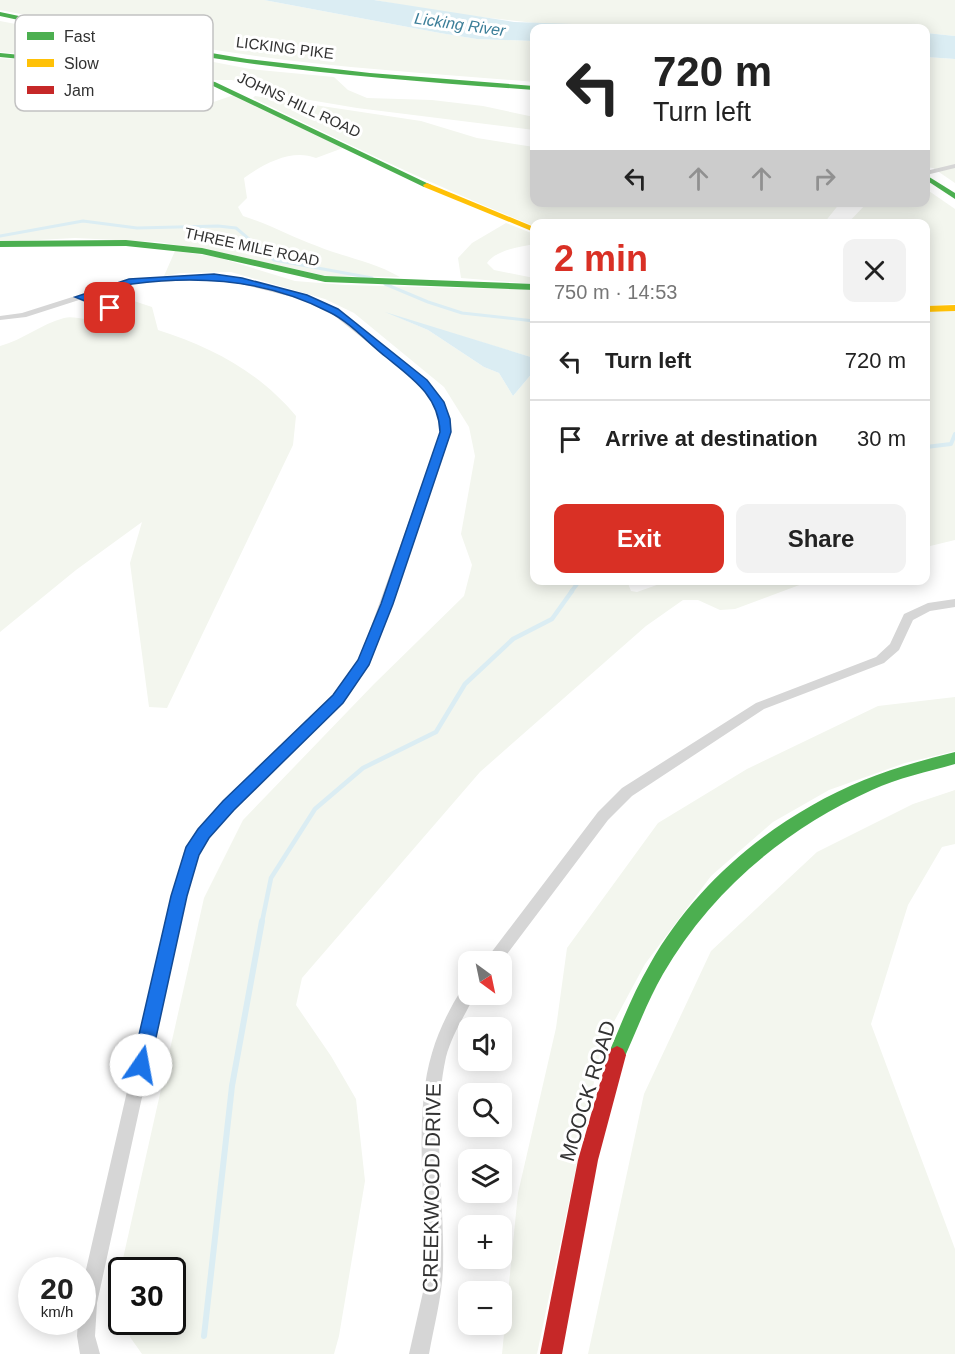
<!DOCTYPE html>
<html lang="en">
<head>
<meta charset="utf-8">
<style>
  :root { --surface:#fff; --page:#f2f2f2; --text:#222; --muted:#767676; --line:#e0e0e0; --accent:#d93025 }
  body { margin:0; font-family:Helvetica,sans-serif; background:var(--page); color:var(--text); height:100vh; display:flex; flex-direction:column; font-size:22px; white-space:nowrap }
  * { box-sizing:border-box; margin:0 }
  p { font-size:20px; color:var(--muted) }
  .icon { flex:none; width:33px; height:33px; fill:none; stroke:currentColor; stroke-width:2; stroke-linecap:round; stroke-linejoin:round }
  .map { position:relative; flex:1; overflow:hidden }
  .drawer { position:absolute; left:530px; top:219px; width:400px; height:366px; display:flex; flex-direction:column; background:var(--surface); border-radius:12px; box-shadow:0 3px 15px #0003 }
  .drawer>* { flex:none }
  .guide { position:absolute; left:530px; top:24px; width:400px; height:183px; border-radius:12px; box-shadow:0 3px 15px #0003; background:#fff; color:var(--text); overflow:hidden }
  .needle { width:39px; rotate:147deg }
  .fabs { position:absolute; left:458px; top:951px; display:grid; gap:12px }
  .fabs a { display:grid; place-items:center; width:54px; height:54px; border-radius:12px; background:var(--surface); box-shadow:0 3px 15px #0003; font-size:30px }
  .speed { position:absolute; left:18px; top:1257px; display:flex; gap:12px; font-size:30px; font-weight:700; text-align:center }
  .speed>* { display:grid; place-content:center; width:78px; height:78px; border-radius:50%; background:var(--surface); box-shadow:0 3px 15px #0003; line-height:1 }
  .speed small { font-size:15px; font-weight:400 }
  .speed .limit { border:3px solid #111; border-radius:9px; background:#fff; color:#111 }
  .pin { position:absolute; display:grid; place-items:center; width:51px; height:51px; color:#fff; margin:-26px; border-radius:12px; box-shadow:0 3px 9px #0006 }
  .me { position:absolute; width:66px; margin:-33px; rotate:12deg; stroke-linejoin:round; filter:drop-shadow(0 0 4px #0008) }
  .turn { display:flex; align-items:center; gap:21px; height:126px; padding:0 24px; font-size:27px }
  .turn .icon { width:78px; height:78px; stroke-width:2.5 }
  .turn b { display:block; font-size:42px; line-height:51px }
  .lanes { display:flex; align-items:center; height:57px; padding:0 24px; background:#0003; justify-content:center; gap:30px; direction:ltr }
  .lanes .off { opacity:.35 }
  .round { display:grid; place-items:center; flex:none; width:63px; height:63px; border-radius:12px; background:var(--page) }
  .summary { display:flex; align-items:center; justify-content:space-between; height:102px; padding:0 24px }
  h1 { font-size:36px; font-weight:600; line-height:45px; color:var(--accent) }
  .button { display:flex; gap:12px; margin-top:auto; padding:12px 24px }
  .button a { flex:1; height:69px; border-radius:12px; background:var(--accent); color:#fff; font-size:24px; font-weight:600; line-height:69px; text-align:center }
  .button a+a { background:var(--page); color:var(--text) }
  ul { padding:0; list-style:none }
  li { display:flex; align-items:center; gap:18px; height:78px; padding:0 24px; border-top:2px solid var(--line) }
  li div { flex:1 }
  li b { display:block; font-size:22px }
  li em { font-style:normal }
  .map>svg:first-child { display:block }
  .green { fill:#f3f6ee }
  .water { fill:#dbedf3 }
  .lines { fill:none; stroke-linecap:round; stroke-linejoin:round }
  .stream-far3 { stroke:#dbedf3; stroke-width:3 }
  .stream-far2 { stroke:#dbedf3; stroke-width:4 }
  .stream-far1 { stroke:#dbedf3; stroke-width:4.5 }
  .stream { stroke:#dbedf3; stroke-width:6 }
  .street { fill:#d6d6d6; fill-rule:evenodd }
  .fast { fill:#4caf50; fill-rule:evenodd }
  .slow { fill:#ffc107; fill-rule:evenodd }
  .jam { fill:#c62828; fill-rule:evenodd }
  .route { fill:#1a73e8; stroke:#114b97; stroke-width:1.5 }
  .labels { text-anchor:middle; stroke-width:6; stroke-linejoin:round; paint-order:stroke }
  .far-street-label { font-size:15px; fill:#323232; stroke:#fff }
  .far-water-label { font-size:16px; font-style:italic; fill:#3b7e98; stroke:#fff }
  .near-street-label { font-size:21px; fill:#323232; stroke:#fff }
  .key { fill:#fff; stroke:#c2c2c2; stroke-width:1.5 }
  .key-label { font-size:16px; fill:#323232 }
</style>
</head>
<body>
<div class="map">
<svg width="955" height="1354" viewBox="0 0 955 1354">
  <rect width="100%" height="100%" fill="#fff"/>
  <g class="green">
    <path d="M 0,0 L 264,0 L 440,33 L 477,39 L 534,41 L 534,82 C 441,74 348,69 256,56 C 170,44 85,27 0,10 Z"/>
    <path d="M 374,0 L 955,0 L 955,36 L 926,33 L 926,28 L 689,28 L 543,24 L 453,14 Z"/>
    <path d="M 0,21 L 250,69 L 334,77 L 348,90 L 367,98 L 432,100 L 483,106 L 534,117 L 534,130 L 357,108 L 262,92 L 247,84 L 232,80 L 213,80 L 178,70 L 0,52 Z"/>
    <path d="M 926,57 L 955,59 L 955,183 L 933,168 L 926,167 Z"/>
    <path d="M 0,58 L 130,69 L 181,96 L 159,104 L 187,111 L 234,95 L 343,148 L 316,158 C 292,148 263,164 244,178 L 247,198 L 238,207 L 243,216 C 269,224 292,237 317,246 C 346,258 372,261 400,277 L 326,276 L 218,252 L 158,242 L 75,238 L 0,242 Z"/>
    <path d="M 255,96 L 421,121 L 477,138 L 534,147 L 534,202 L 840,203 L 824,223 L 534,224 L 534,226 C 439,188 346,143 253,98 Z"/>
    <path d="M 926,189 L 955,209 L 955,304 L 926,306 L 926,224 L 847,224 L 867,203 L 926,202 Z"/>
    <path d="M 506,223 L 534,234 L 534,244 C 519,247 496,250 487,263 L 494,270 L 534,278 L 534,284 L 461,278 L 458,258 L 472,243 Z"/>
    <path d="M 175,251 L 217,257 L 295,281 L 345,285 L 534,290 L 534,358 L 395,316 L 428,330 L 484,367 L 499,373 L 513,396 L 534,371 L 534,580 L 627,581 L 631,591 L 637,592 L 668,581 L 810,581 L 735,609 L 720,610 L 698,600 L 683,600 L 646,626 L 480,772 L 302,978 L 296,1005 L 331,1056 L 356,1099 L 365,1181 L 339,1336 L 334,1354 L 142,1354 L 130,1337 L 128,1322 L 172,1322 L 172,1270 L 123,1270 L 122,1263 L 204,898 L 243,820 L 374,684 L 464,596 L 472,565 L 461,534 L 475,456 L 469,427 L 444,387 L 354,313 L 325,299 L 231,272 L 181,273 L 164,276 Z"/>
    <path d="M 131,300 L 152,307 L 158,330 C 212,347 259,372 296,416 L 293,445 L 167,708 L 149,707 L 130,563 L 142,522 L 76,570 L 0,632 L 0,346 C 23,340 41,324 64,318 C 72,316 79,319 87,319 C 103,320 117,317 133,312 Z"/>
    <path d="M 955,311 L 955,540 L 926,547 L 926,312 Z"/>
    <path d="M 955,697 L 955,751 L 905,763 L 829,790 L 773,822 L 711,876 L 645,964 L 602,1044 L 537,1354 L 502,1354 L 518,1193 L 556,1028 L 567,948 L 658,823 L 747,769 L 878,706 Z"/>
    <path d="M 955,790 L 955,844 L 942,847 L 908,905 L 871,1024 L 955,1249 L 955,1354 L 588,1354 L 644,1094 L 711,951 L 817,852 L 913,804 Z"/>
  </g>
  <g class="water">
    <path d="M 264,0 L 374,0 L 514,22 L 689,28 L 534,28 L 534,41 L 477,39 L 440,33 Z"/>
    <path d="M 926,33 L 955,36 L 955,59 L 926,57 Z"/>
    <path d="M 385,312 L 534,358 L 534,371 L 513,396 L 499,373 L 484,367 L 428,330 Z"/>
  </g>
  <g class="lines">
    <g class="stream-far3">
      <path d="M 0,236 L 83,221 L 137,228 L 218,226 L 236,228 L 274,260 L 372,278"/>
      <path d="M 385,284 L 428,302 L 462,313 L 534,321"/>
    </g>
    <g class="stream-far2">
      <path d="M 926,447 L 951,444 L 955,434"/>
      <path d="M 571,592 L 580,580"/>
    </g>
    <path class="stream-far1" d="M 262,922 L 271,878 L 315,809 L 363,768 L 436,732 L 465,684 L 513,639 L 552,619 L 572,591"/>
    <path class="stream" d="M 204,1336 L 232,1086 L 262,921"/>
    <g class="street">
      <path d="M 955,164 L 955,168 L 926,175 L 926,171 Z"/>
      <path d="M 221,275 L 306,295 L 337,309 L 427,381 L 444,402 L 450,419 L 451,432 L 368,665 L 342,702 L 233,809 L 209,837 L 197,854 L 186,896 L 97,1303 L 95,1336 L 100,1354 L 80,1354 L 77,1336 L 78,1322 L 82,1322 L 82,1287 L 172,896 L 184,852 L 199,829 L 223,801 L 334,696 L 359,660 L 441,432 L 440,419 L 435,402 L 421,385 L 331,313 L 300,299 L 221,279 L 130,283 L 87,297 L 113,306 L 113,310 L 107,310 L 79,300 L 26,317 L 0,320 L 0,316 L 22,313 L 129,279 Z"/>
      <path d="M 955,599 L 955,607 L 930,611 L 913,620 L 899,650 L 884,663 L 764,709 L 632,796 L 608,820 L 501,962 L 484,962 L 598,812 L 622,788 L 756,703 L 876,657 L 890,644 L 904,614 L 928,603 Z"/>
      <path d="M 468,984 L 468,994 L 475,994 C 465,1016 452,1034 446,1057 C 431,1126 445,1198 443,1268 C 442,1297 434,1326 429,1354 L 409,1354 L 423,1292 L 425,1270 C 426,1204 413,1115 432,1053 C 439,1029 450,1008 463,987 Z"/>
    </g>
    <g class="fast">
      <path d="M 0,12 L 128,39 L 247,59 L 370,73 L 534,86 L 534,90 C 425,82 315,74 206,57 C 137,46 68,31 0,16 Z"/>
      <path d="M 0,53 L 134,66 L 215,82 L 431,185 L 424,187 L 211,85 L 134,70 L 0,57 Z"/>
      <path d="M 926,175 L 955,193 L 955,199 L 926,180 Z"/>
      <path d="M 126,240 L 202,248 L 325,276 L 534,284 L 534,290 L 325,282 L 202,254 L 126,246 L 0,247 L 0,241 Z"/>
      <path d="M 955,752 L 955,764 C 927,772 898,778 872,790 C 785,829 711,891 663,974 C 647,1002 636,1032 623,1061 L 617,1064 L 611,1061 L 608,1055 C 621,1024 633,993 650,964 C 697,881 776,816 864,780 C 893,768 924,760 955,752 Z"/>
    </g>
    <g class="slow">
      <path d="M 427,183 L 534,227 L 534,232 L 424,187 L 423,185 Z"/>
      <path d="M 955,305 L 955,311 L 926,312 L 926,306 Z"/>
    </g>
    <path class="jam" d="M 617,1046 L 623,1049 L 626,1055 L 598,1160 L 562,1354 L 540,1354 L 578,1160 L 608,1055 L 611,1049 Z"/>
  </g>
  <path class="route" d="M 214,274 L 242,278 L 307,295 L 338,309 L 427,380 L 444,402 L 450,419 L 451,432 L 393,604 L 369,665 L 343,703 L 234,810 L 209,838 L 199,855 L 187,896 L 150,1065 L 148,1072 L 141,1075 L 135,1072 L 132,1065 L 171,896 L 186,847 L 198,829 L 223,801 L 333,695 L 358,660 L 381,604 L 440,432 C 439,396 412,378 386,357 C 368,343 350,322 329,312 C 268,280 199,275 132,284 C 117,286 102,293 88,297 L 113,306 L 114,308 L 110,311 L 75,297 L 129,279 Z"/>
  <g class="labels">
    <g class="far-street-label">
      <text transform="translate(285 48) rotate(7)" y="5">LICKING PIKE</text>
      <text transform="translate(299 105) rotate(25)" y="5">JOHNS HILL ROAD</text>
      <text transform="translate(252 247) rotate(12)" y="5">THREE MILE ROAD</text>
    </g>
    <g class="far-water-label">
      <text transform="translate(460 24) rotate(8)" y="6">Licking River</text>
    </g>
    <g class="near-street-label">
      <text transform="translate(588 1091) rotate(-73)" y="7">MOOCK ROAD</text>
      <text transform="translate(432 1188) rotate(-89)" y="7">CREEKWOOD DRIVE</text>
    </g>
  </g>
  <rect x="15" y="15" width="198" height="96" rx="9" class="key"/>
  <rect x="27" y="32" width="27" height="8" fill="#4caf50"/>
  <rect x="27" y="59" width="27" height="8" fill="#ffc107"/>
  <rect x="27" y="86" width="27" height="8" fill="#c62828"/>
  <g class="key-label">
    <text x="64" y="42">Fast</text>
    <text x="64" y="69">Slow</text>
    <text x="64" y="96">Jam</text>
  </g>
</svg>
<div class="fabs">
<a><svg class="needle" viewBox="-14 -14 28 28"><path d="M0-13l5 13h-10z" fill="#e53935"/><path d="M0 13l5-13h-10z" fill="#767676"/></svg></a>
<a><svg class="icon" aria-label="sound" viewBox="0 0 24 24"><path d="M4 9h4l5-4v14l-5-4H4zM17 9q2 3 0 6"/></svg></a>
<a><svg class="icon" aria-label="search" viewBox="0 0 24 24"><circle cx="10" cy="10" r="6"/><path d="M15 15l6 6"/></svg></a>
<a><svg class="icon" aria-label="layers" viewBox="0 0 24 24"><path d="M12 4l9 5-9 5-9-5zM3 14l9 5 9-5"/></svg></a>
<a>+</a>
<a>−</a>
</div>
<div class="speed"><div>20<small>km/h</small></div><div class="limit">30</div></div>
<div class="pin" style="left:110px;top:308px;background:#d93025"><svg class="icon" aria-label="arrive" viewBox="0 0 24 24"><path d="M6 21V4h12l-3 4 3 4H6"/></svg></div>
<svg class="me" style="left:141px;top:1065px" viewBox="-20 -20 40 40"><circle r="19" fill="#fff"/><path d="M0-13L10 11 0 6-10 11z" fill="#1a73e8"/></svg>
<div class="guide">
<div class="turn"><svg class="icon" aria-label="left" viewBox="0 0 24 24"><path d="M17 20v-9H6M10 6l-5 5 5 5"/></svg><div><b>720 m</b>Turn left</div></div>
<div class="lanes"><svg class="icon" aria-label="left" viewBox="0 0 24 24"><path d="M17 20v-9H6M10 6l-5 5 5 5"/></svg><svg class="icon off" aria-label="ahead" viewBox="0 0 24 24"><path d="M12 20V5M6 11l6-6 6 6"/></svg><svg class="icon off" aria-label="ahead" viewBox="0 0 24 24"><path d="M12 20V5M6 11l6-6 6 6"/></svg><svg class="icon off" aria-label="right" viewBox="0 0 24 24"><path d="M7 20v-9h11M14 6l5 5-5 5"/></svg></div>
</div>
<section class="drawer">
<div class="summary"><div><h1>2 min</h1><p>750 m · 14:53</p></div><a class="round"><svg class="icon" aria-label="close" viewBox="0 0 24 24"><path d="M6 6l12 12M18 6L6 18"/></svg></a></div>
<ul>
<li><svg class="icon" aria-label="left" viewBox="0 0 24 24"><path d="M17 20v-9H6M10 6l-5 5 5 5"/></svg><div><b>Turn left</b></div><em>720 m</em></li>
<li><svg class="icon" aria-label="arrive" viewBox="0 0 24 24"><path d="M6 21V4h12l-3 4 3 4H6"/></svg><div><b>Arrive at destination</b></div><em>30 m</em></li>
</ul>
<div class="button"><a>Exit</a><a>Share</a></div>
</section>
</div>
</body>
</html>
